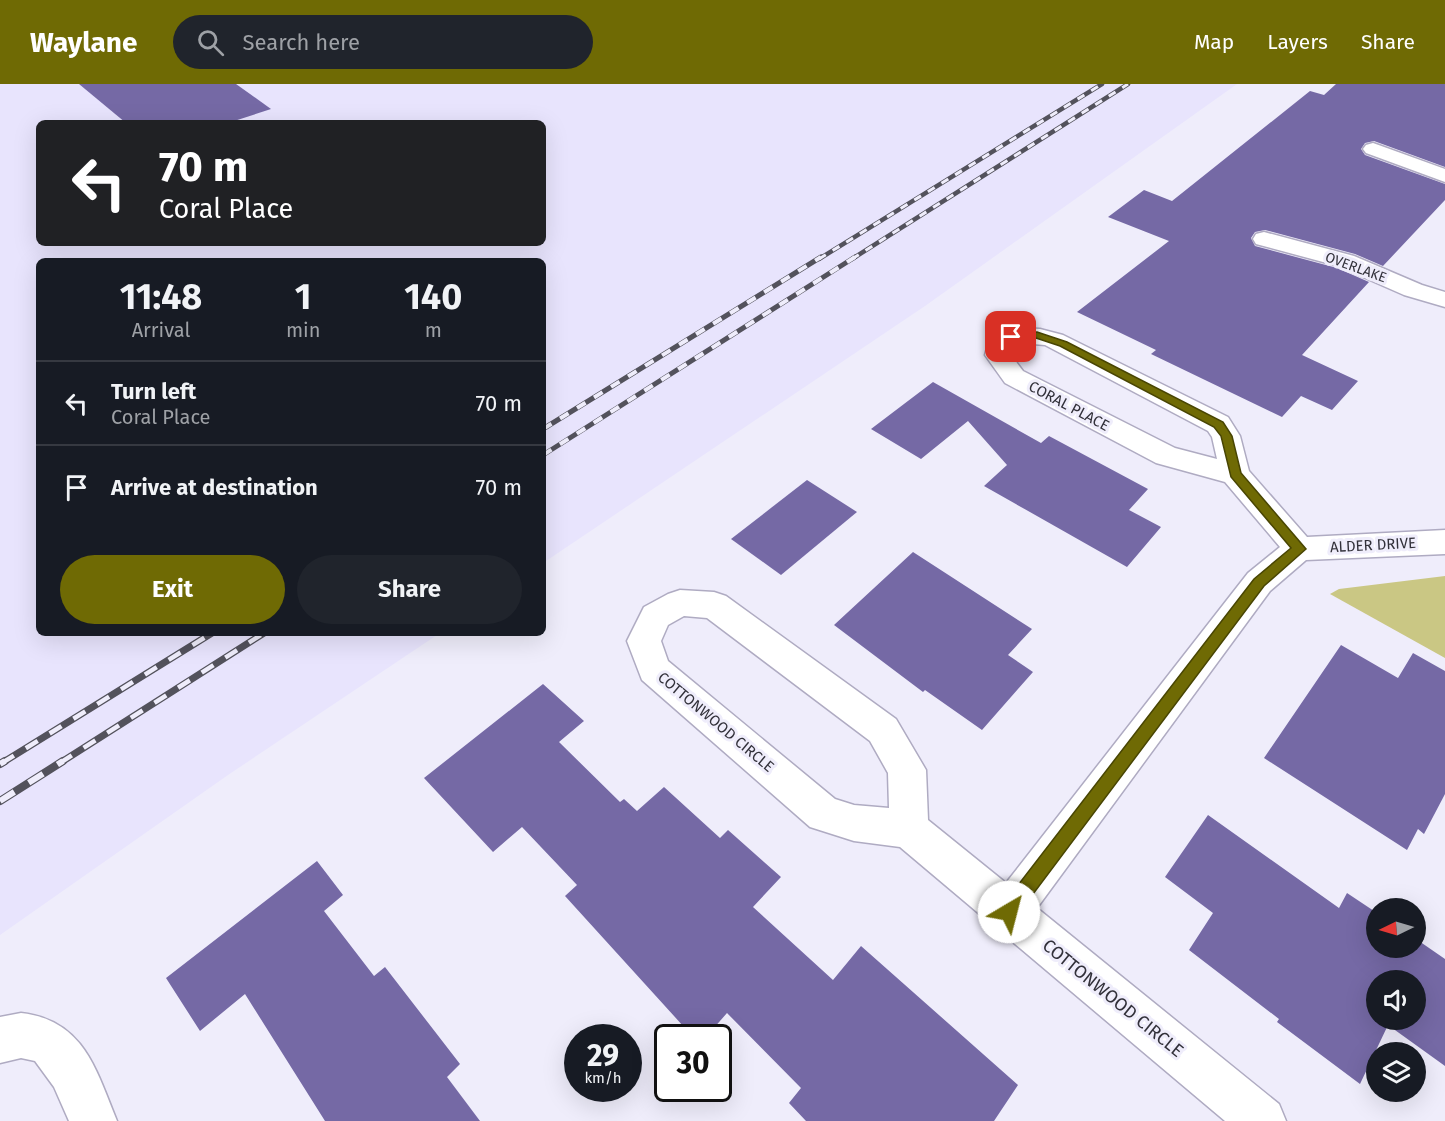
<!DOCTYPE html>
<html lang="en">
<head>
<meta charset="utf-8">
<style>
  :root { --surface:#171b24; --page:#20242c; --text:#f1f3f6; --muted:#9ea1a6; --line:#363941; --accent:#6f6a04 }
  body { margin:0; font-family:"Fira Sans",sans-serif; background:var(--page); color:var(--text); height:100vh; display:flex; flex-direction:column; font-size:22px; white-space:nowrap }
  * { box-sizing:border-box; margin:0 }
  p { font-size:20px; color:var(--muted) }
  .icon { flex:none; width:33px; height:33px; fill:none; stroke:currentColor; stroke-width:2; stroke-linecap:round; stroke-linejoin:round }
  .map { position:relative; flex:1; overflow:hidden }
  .details { position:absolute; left:36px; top:174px; width:510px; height:378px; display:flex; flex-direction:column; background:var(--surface); border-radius:9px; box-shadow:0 6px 24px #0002 }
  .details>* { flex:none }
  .banner { position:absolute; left:36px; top:36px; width:510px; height:126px; border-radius:9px; box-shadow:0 6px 24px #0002; background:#202124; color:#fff; overflow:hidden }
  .needle { width:39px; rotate:265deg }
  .controls { position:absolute; left:1366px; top:814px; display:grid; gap:12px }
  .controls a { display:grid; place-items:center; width:60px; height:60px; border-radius:50%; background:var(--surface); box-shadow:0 6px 24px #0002; font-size:30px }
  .speed { position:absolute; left:564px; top:940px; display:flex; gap:12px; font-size:30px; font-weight:700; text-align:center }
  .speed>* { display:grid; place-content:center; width:78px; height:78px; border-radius:50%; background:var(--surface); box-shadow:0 6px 24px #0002; line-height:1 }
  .speed small { font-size:15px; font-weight:400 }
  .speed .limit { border:3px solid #111; border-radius:9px; background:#fff; color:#111 }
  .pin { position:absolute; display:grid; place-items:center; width:51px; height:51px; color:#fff; margin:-26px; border-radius:12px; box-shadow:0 3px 9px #0006 }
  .me { position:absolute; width:66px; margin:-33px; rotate:37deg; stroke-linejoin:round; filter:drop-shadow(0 0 4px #0008) }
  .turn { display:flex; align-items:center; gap:21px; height:126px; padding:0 24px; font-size:27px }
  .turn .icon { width:78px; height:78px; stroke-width:2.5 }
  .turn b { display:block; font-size:42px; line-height:51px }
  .eta { display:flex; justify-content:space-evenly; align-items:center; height:102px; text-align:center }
  .eta b { font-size:36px; font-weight:700; line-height:42px }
  .cta { display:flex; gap:12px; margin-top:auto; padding:12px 24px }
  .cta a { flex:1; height:69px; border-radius:36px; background:var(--accent); color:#fff; font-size:24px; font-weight:700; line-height:69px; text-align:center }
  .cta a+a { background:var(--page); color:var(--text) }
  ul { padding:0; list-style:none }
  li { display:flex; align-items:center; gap:18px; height:84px; padding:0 24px; border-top:2px solid var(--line) }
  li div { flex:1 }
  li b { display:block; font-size:22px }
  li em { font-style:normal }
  header { display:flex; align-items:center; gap:36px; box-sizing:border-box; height:84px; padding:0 30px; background:var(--accent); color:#fff }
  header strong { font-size:28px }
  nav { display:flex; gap:33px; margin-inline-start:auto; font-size:21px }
  .search { width:420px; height:54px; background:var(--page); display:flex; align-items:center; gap:15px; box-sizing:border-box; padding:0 21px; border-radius:33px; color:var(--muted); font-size:22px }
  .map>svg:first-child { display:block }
  .built { fill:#e8e4fd; fill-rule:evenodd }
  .green { fill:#cac784 }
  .building { fill:#7569a5; fill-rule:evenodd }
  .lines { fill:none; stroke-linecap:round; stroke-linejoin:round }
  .street-casing { stroke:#afabc2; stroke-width:3 }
  .street { fill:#fff; fill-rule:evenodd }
  .rail-far3-casing { stroke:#53525c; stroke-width:4.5 }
  .rail-far2-casing { stroke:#53525c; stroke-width:5 }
  .rail-far1-casing { stroke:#53525c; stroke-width:7 }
  .rail-casing { stroke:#53525c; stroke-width:8 }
  .rail-far3 { stroke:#efedfb; stroke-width:3; stroke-dasharray:8; stroke-linecap:butt }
  .rail-far2 { stroke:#efedfb; stroke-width:4; stroke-dasharray:10; stroke-linecap:butt }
  .rail-far1 { stroke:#efedfb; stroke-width:4.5; stroke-dasharray:14; stroke-linecap:butt }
  .rail { stroke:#efedfb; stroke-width:6; stroke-dasharray:17; stroke-linecap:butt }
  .route { fill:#6f6a04; stroke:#484503; stroke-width:1.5 }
  .labels { text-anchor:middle; stroke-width:6; stroke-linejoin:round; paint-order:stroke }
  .far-street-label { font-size:14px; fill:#32313a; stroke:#efedfb }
  .street-label { font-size:15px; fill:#32313a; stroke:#efedfb }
  .near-street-label { font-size:18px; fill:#32313a; stroke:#efedfb }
</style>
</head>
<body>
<header>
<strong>Waylane</strong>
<div class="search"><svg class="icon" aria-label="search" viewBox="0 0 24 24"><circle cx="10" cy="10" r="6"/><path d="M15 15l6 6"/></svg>Search here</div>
<nav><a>Map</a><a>Layers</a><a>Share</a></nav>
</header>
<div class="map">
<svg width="1445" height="1037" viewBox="0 0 1445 1037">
  <rect width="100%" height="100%" fill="#efedfb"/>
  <path class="built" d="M 0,0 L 1237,0 L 925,222 L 543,479 L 543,177 L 39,177 L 39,549 L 440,549 L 228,691 L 0,851 ZM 39,39 L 543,39 L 543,159 L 39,159 Z"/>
  <path class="green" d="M 1445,492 L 1445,574 L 1330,510 L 1339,505 Z"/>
  <g class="building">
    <path d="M 79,0 L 236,0 L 271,25 L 228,39 L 126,39 Z"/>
    <path d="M 1336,0 L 1445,0 L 1445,83 L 1374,57 L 1365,59 L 1361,65 L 1365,71 L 1445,100 L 1445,116 L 1383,182 L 1355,170 L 1265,146 L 1255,148 L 1251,154 L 1255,162 L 1337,184 L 1369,198 L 1302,271 L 1358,297 L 1332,326 L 1301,312 L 1282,333 L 1151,270 L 1156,266 L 1077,228 L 1169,157 L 1108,133 L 1144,106 L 1172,117 L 1310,7 L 1324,11 Z"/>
    <path d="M 933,298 L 1041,359 L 1049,352 L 1148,405 L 1129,426 L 1161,443 L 1127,483 L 984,402 L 1007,381 L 968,337 L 921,375 L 871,345 Z"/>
    <path d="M 807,396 L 857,428 L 781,491 L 731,455 Z"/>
    <path d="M 913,468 L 1032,545 L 1008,571 L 1033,588 L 982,646 L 925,606 L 923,608 L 834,541 Z"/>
    <path d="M 1341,561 L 1398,594 L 1413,569 L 1445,587 L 1445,710 L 1424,750 L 1418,745 L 1407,766 L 1264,674 Z"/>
    <path d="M 543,600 L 584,637 L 559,658 L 620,718 L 624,715 L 637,727 L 664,703 L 720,754 L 728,746 L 781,793 L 753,823 L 833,896 L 861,862 L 1018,1001 L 994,1037 L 806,1037 L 789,1019 L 801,1004 L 727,929 L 705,954 L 694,954 L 565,812 L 577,801 L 522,743 L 493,768 L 424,694 Z"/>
    <path d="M 1208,731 L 1339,824 L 1347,809 L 1377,829 L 1377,864 L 1416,864 L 1416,855 L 1445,875 L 1445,982 L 1388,941 L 1360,1000 L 1277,938 L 1279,935 L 1189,866 L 1213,829 L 1165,793 ZM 1377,897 L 1416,897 L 1416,936 L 1377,936 Z"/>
    <path d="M 317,777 L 343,811 L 324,827 L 374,892 L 385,883 L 460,980 L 447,993 L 480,1037 L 325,1037 L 245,910 L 200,947 L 166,894 Z"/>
  </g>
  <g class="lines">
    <g class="street-casing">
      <g id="street">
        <path d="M 1373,59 L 1445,85 L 1445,98 L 1366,69 L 1363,65 L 1366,61 Z"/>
        <path d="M 1264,148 L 1354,172 L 1422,201 L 1445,208 L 1445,223 L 1404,211 L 1338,182 L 1256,160 L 1253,155 L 1256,150 Z"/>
        <path d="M 1019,244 L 1040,245 L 1063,251 L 1228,333 L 1240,352 L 1249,387 L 1307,453 L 1445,446 L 1445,470 L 1306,476 L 1270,507 L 1037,824 L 1279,1020 L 1286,1037 L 1225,1037 L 900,763 L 854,757 L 810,743 L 642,596 L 627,557 L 644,523 L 668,510 L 680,506 L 714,508 L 726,512 L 896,635 L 926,686 L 928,736 L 1006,799 L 1248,489 L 1280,463 L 1225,398 L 1156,379 L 1005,299 L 985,271 C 989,251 1001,248 1019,244 ZM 1020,259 L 1045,261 L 1208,347 L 1212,353 L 1217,375 L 1175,364 L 1023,287 L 1011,271 L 1012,263 ZM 684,532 L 707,534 L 870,657 L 888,689 L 889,724 L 854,721 L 835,715 L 668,577 L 661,557 L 668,541 Z"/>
        <path d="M 21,929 C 84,936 96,986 117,1037 L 69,1037 L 54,1003 L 35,977 L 21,974 L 0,979 L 0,933 Z"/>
      </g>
    </g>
    <use href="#street" class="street"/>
    <g class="rail-far3-casing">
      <g id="rail-far3">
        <path d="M 819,175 L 1102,0"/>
        <path d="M 852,175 L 1128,0"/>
      </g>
    </g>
    <g class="rail-far2-casing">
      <g id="rail-far2">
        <path d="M 543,345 L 821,173"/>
        <path d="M 543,371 L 855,173"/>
      </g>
    </g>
    <g class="rail-far1-casing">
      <g id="rail-far1">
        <path d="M 2,679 L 212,549"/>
        <path d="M 60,679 L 264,549"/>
      </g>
    </g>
    <g class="rail-casing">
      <g id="rail">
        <path d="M 0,680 L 5,677"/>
        <path d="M 0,717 L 63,677"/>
      </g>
    </g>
    <use href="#rail-far3" class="rail-far3"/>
    <use href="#rail-far2" class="rail-far2"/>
    <use href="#rail-far1" class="rail-far1"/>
    <use href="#rail" class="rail"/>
  </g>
  <path class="route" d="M 1037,248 L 1067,258 L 1223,338 L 1232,352 L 1241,389 L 1306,465 L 1264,502 L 1015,834 L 1009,837 L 1002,834 L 1000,828 L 1002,822 L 1254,495 L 1291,464 L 1231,393 L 1221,352 L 1214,343 L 1060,262 L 1036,254 L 1011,256 L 1005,253 L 1011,250 Z"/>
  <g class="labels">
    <g class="far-street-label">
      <text transform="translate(1356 183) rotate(20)" y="5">OVERLAKE</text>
    </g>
    <g class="street-label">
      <text transform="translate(1069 322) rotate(28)" y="5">CORAL PLACE</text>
      <text transform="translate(1373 461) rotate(-3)" y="5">ALDER DRIVE</text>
      <text transform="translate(716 638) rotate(40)" y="5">COTTONWOOD CIRCLE</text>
    </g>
    <g class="near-street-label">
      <text transform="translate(1113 914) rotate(39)" y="6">COTTONWOOD CIRCLE</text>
    </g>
  </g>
</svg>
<div class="controls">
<a><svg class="needle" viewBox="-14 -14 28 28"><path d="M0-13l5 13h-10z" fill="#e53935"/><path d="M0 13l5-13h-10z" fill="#9ea1a6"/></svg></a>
<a><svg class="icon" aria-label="sound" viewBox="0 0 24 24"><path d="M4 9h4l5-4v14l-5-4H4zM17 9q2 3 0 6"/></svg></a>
<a><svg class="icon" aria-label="layers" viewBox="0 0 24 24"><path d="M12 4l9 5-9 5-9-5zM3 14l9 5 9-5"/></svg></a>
</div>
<div class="speed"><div>29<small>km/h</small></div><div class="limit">30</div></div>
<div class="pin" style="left:1011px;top:253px;background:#d93025"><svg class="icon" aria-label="arrive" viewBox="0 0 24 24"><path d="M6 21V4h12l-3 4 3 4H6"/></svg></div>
<svg class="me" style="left:1009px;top:828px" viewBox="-20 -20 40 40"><circle r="19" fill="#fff"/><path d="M0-13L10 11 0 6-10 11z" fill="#6f6a04"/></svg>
<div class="banner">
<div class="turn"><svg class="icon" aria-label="left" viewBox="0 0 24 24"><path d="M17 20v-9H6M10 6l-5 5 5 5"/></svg><div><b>70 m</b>Coral Place</div></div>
</div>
<section class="details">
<div class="eta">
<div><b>11:48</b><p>Arrival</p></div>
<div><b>1</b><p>min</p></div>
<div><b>140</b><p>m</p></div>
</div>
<ul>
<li><svg class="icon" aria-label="left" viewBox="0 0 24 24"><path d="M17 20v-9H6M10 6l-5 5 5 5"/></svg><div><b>Turn left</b><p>Coral Place</p></div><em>70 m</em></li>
<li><svg class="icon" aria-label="arrive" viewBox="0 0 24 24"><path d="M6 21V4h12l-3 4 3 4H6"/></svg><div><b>Arrive at destination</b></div><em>70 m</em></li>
</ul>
<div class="cta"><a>Exit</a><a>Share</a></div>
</section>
</div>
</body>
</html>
